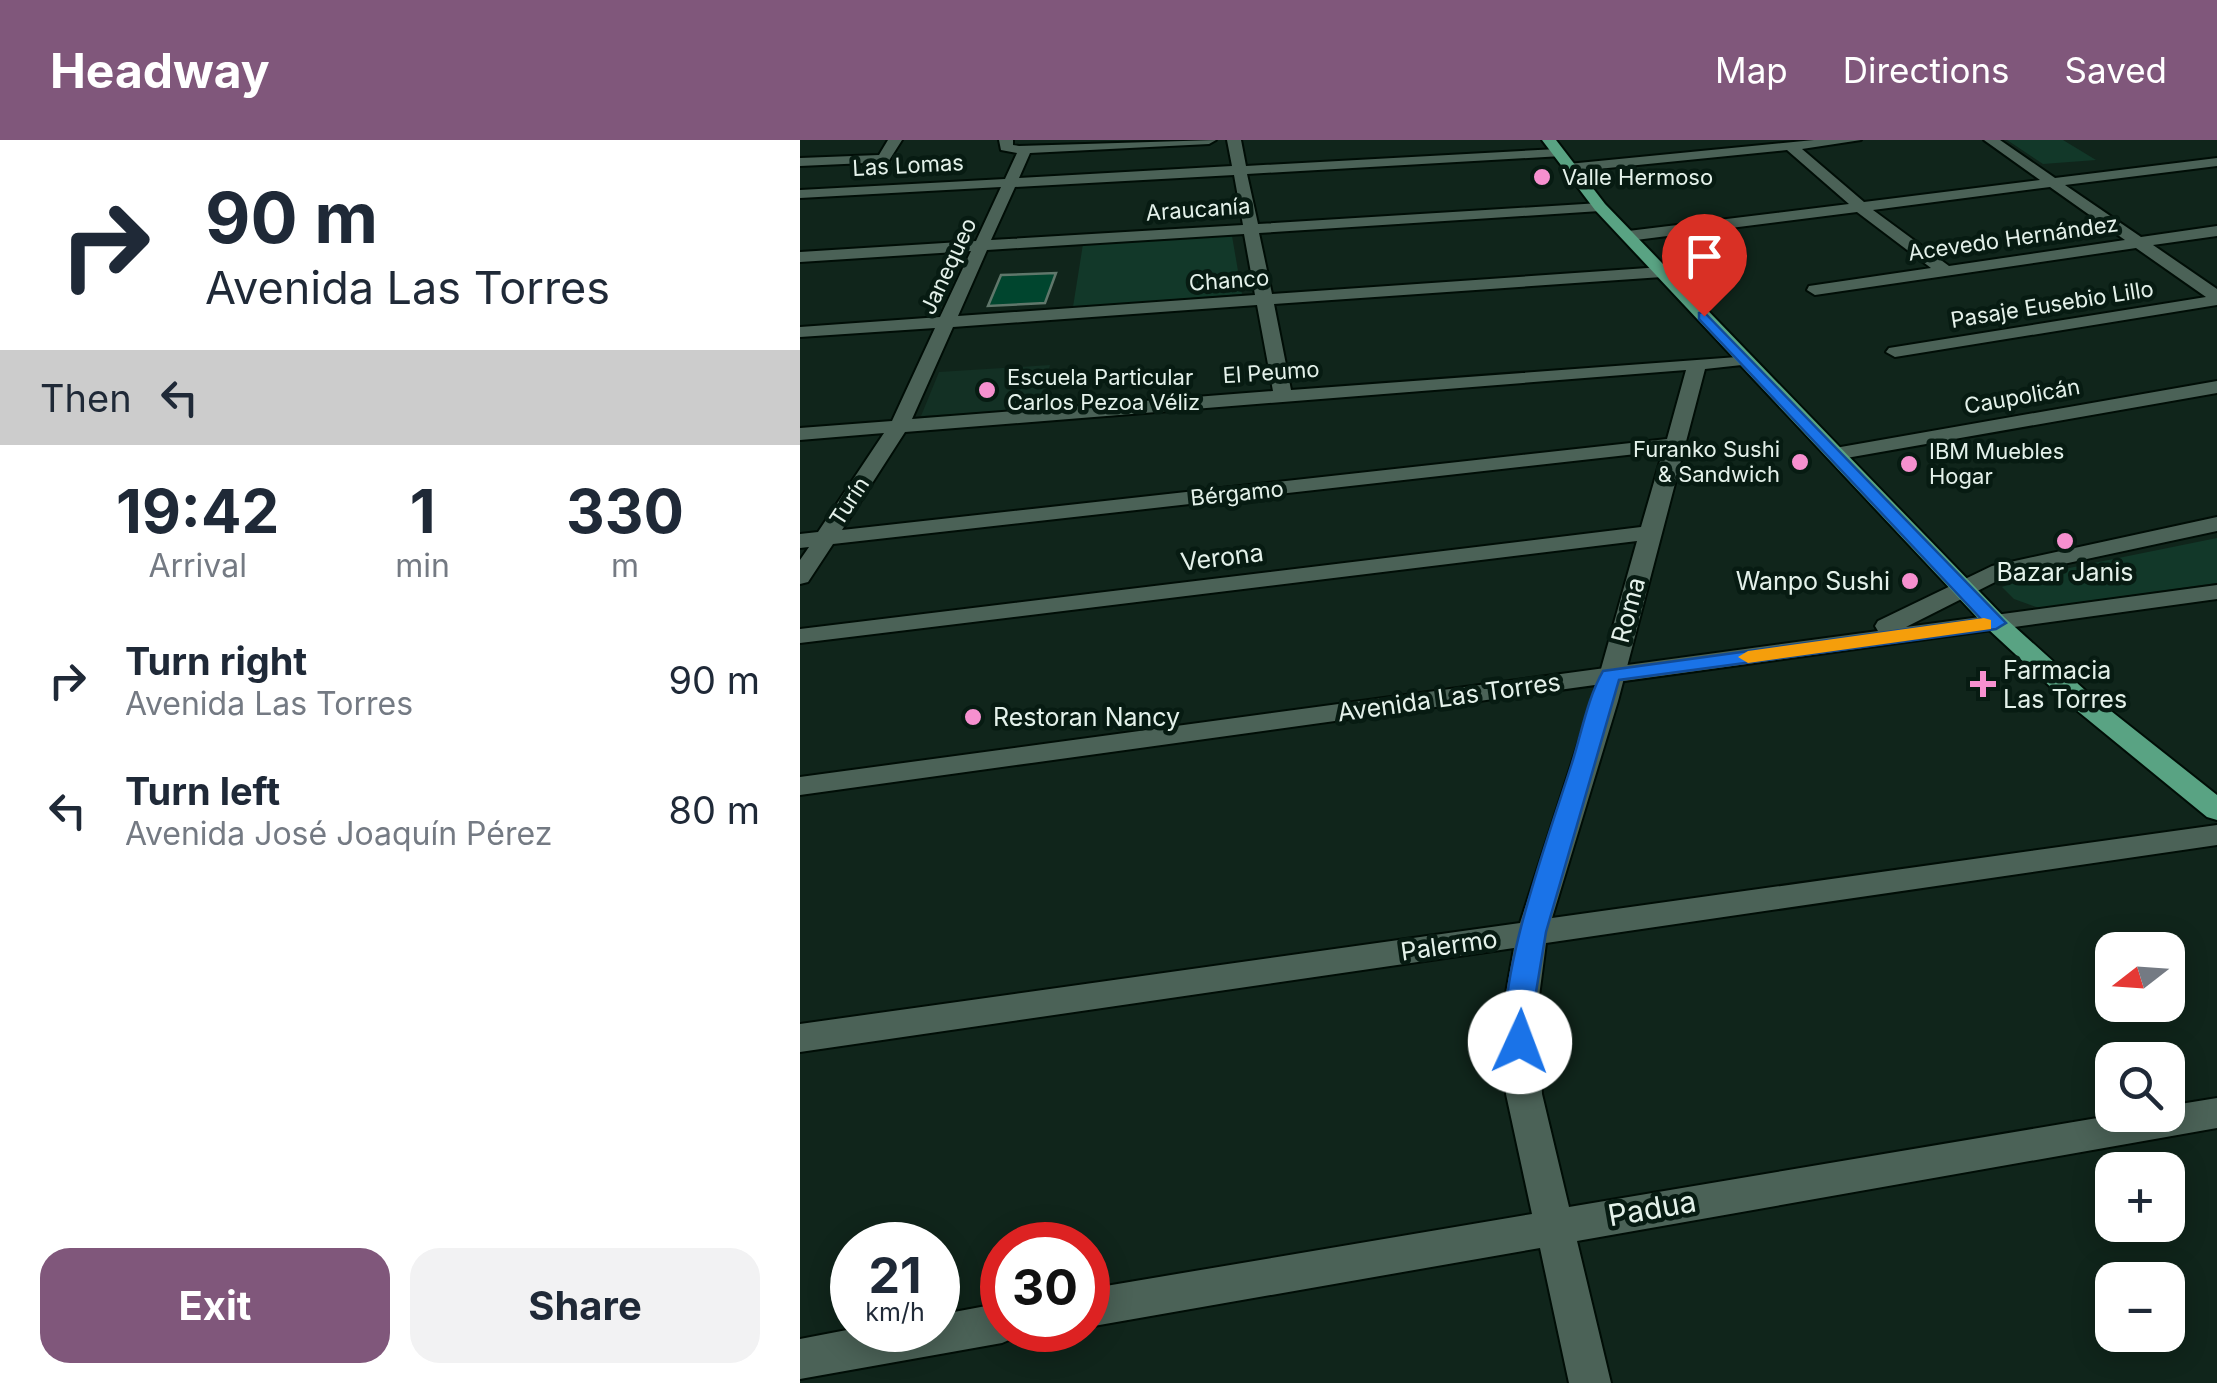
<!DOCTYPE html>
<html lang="en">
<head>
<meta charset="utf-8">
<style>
  :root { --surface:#fff; --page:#f2f2f3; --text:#1f2937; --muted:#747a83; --accent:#80577b }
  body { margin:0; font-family:Inter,sans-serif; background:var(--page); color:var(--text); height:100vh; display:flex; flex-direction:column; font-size:38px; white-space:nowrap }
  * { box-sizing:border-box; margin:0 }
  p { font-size:32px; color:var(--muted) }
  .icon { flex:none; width:55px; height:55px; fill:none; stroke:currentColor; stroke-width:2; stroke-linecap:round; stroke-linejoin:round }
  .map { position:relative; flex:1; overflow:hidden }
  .drawer { display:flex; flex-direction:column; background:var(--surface); width:800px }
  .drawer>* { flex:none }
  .guide { background:#fff; color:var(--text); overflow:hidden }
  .needle { width:65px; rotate:253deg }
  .tools { position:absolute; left:1295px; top:792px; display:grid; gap:20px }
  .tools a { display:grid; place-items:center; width:90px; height:90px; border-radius:20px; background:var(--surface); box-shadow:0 5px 25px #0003; font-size:50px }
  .speed { position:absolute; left:30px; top:1082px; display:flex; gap:20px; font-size:50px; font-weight:700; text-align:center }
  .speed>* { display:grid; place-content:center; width:130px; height:130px; border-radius:50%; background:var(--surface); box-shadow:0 5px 25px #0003; line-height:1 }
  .speed small { font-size:25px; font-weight:400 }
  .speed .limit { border:15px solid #d22; background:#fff; color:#111 }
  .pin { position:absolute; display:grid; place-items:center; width:85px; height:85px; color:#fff; margin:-102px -42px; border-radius:50% 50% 50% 0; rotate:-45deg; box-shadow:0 0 10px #0007 }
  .pin .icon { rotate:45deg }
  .me { position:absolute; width:110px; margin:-55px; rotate:2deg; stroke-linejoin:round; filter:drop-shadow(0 0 8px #0008) }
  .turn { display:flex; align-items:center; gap:35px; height:210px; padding:0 40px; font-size:45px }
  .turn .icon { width:130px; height:130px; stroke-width:2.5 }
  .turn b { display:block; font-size:70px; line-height:85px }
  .then { display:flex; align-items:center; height:95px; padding:0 40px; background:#0003; gap:20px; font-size:38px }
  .eta { display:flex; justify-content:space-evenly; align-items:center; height:170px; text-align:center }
  .eta b { font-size:60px; font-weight:700; line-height:70px }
  .action { display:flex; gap:20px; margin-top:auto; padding:20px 40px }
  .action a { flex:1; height:115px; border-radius:30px; background:var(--accent); color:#fff; font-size:40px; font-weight:700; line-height:115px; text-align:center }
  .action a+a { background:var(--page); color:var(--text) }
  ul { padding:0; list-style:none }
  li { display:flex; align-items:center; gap:30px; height:130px; padding:0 40px }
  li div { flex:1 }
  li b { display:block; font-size:38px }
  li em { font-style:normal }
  header { display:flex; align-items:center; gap:60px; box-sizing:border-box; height:140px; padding:0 50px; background:var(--accent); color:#fff }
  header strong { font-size:48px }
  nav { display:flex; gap:55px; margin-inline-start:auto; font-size:35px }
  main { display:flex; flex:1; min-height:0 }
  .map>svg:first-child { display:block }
  .built { fill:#133024 }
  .green { fill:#123829 }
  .building { fill:#00452e; stroke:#60776b; stroke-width:2.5 }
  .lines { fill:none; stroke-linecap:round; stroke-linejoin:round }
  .minor-casing { stroke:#000d06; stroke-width:4 }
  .secondary-casing { stroke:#000d06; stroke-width:4 }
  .primary-casing { stroke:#000d06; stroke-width:4 }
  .minor { fill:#4b6257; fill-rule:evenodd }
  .secondary { fill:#4b6257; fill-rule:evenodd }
  .primary { fill:#59a383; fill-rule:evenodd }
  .route { fill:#1a73e8; stroke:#114b97; stroke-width:2.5 }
  .slow { fill:#f59e0b }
  .poi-dot { fill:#f690cf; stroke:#071b12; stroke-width:4 }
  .labels { text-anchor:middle; stroke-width:9; stroke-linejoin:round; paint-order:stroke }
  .far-street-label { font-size:22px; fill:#e4f1ea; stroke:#071b12 }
  .far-poi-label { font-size:22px; fill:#e4f1ea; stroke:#071b12; text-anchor:start }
  .street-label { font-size:25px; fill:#e4f1ea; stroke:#071b12 }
  .poi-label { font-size:25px; fill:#e4f1ea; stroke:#071b12; text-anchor:start }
  .near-street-label { font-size:30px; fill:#e4f1ea; stroke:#071b12 }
</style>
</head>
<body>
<header>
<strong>Headway</strong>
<nav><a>Map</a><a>Directions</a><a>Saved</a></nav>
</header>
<main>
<section class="drawer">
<div class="guide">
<div class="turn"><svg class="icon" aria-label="right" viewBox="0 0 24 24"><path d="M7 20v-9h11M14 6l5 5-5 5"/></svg><div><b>90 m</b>Avenida Las Torres</div></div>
<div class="then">Then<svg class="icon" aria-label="left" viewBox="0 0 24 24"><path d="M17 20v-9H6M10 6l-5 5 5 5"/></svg></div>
</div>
<div class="eta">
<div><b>19:42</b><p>Arrival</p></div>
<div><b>1</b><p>min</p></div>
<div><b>330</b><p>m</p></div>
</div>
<ul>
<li><svg class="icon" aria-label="right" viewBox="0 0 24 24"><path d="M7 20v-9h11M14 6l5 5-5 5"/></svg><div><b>Turn right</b><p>Avenida Las Torres</p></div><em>90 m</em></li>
<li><svg class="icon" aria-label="left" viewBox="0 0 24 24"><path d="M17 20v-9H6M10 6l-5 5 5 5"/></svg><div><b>Turn left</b><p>Avenida José Joaquín Pérez</p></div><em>80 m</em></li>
</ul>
<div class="action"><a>Exit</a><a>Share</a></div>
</section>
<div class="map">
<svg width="1417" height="1243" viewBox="0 0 1417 1243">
  <rect width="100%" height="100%" fill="#10251b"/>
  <path class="built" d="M 250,225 L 238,269 L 121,276 L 139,232 Z"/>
  <g class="green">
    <path d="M 1207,0 L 1263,0 L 1296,20 L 1243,24 Z"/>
    <path d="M 432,96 L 442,154 L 273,167 L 283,104 Z"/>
    <path d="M 1417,398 L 1417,443 L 1239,468 L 1214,459 L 1202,447 L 1225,437 Z"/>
  </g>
  <path class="building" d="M 256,133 L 245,163 L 188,166 L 201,135 Z"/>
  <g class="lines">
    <g class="minor-casing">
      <g id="minor">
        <path d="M 88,0 L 102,0 L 88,22 L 0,26 L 0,18 L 79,15 Z"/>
        <path d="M 199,0 L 213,0 L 213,5 L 219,6 L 416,0 L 409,4 L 230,13 L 219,38 L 432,26 L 427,0 L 441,0 L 446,26 L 757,9 L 762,10 L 762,16 L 447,34 L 458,84 L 800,63 L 807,67 L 800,71 L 459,93 L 472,154 L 862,127 L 870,132 L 862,137 L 474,164 L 491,250 L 951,216 L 951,224 L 905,229 L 818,561 L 752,778 L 1417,685 L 1417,705 L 746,803 L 738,864 L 742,954 L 769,1067 L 1315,975 L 1368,975 L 1368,966 L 1417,958 L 1417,988 L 777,1101 L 811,1243 L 769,1243 L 740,1108 L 288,1187 L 288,1149 L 732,1074 L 706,954 L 704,864 L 714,808 L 0,912 L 0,884 L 720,783 L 792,561 L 837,401 L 0,503 L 0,489 L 841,387 L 863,311 L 33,404 L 8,442 L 0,444 L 0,420 L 9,407 L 0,408 L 0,394 L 18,392 L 84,293 L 0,300 L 0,288 L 92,281 L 135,188 L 0,197 L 0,187 L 140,177 L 171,111 L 0,122 L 0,112 L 176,101 L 201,47 L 0,58 L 0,50 L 205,39 L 217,13 L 201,10 ZM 434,35 L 443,85 L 191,100 L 215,47 ZM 444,94 L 455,155 L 158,176 L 187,110 ZM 457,165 L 473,251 L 112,279 L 153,187 ZM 886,230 L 867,299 L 42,390 L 105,292 Z"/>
        <path d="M 1014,0 L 1061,0 L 1002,9 L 1064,62 L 1240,40 L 1184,0 L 1200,0 L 1255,38 L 1417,18 L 1417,26 L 1265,45 L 1341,97 L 1417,86 L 1417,96 L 1353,105 L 1417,149 L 1417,165 L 1095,217 L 1086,212 L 1089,208 L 1406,157 L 1336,108 L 1015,155 L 1007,150 L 1009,146 L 1131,128 L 1057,72 L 828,101 L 820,96 L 828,91 L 1049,64 L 987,10 L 768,32 L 761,28 L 768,24 ZM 1250,47 L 1325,100 L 1149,126 L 1073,70 Z"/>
        <path d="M 1417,241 L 1417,253 L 1035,320 L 1025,314 L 1035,308 Z"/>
        <path d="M 202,1163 L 202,1190 L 219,1190 L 216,1197 L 202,1203 L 0,1239 L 0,1199 L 52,1189 L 138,1190 L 138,1175 Z"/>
      </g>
    </g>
    <g class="secondary-casing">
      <path id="secondary" d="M 1417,377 L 1417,391 L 1207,436 L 1106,487 L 1417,445 L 1417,459 L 0,655 L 0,637 L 1078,491 L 1075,486 L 1078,481 L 1192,426 Z"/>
    </g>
    <g class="primary-casing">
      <path id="primary" d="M 742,0 L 756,0 L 805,64 L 1205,478 L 1287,552 L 1417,655 L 1417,680 L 1407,677 L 1269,564 L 1187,488 L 795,70 Z"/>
    </g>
    <use href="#minor" class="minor"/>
    <use href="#secondary" class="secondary"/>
    <use href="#primary" class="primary"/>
  </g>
  <path class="route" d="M 904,172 L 1206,483 L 1196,489 L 819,540 L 746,792 L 734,864 L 735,902 L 730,911 L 720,914 L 711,911 C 686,863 754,681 771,626 C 781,596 787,559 803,531 L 1181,479 L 899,179 L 899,173 Z"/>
  <path class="slow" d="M 1184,478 L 1191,480 L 1191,489 L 948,523 L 938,517 L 948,511 Z"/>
  <g class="poi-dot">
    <circle cx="742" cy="37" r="10"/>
    <circle cx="187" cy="250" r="10"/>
    <circle cx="1000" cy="322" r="10"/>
    <circle cx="1109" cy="324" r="10"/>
    <circle cx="1265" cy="401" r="10"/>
    <circle cx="1110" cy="441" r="10"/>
    <path d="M1178 529h10v10h10v10h-10v10h-10v-10h-10v-10h10z"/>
    <circle cx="173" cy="577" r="10"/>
  </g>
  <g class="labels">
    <g class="far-street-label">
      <text transform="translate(108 25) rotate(-3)" y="8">Las Lomas</text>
      <text transform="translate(398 69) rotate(-4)" y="8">Araucanía</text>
      <text transform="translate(1213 98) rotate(-8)" y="8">Acevedo Hernández</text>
      <text transform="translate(148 126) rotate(-65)" y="8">Janequeo</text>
      <text transform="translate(429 140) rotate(-4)" y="8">Chanco</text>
      <text transform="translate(1252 164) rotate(-9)" y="8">Pasaje Eusebio Lillo</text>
      <text transform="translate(471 232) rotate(-4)" y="8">El Peumo</text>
      <text transform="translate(1222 256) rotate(-10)" y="8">Caupolicán</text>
      <text transform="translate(437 353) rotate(-6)" y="8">Bérgamo</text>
      <text transform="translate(49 361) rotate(-57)" y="8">Turín</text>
    </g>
    <g class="far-poi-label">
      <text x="762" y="45">Valle Hermoso</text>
      <text x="207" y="245">Escuela Particular<tspan x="207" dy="25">Carlos Pezoa Véliz</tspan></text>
      <text x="980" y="317" text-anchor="end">Furanko Sushi<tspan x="980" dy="25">&amp; Sandwich</tspan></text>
      <text x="1129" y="319">IBM Muebles<tspan x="1129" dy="25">Hogar</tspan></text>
    </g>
    <g class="street-label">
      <text transform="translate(422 417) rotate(-7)" y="9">Verona</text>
      <text transform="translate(828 470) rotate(-75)" y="9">Roma</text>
      <text transform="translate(649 557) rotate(-8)" y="9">Avenida Las Torres</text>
      <text transform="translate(649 805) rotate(-8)" y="9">Palermo</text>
    </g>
    <g class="poi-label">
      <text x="1265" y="441" text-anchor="middle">Bazar Janis</text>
      <text x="1090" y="450" text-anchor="end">Wanpo Sushi</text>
      <text x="1203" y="539">Farmacia<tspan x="1203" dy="29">Las Torres</tspan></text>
      <text x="193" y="586">Restoran Nancy</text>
    </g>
    <g class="near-street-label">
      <text transform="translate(852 1069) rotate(-10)" y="10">Padua</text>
    </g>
  </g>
</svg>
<div class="tools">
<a><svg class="needle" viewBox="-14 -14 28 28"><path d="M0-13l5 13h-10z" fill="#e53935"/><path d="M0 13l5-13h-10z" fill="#747a83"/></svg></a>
<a><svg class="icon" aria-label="search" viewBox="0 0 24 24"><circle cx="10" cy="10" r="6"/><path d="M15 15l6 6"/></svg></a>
<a>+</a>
<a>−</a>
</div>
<div class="speed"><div>21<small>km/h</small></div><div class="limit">30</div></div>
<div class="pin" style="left:904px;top:176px;background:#d93025"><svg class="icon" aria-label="arrive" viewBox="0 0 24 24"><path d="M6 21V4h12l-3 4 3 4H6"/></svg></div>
<svg class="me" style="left:720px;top:902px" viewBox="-20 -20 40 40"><circle r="19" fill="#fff"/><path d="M0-13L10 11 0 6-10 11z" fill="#1a73e8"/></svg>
</div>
</main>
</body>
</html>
